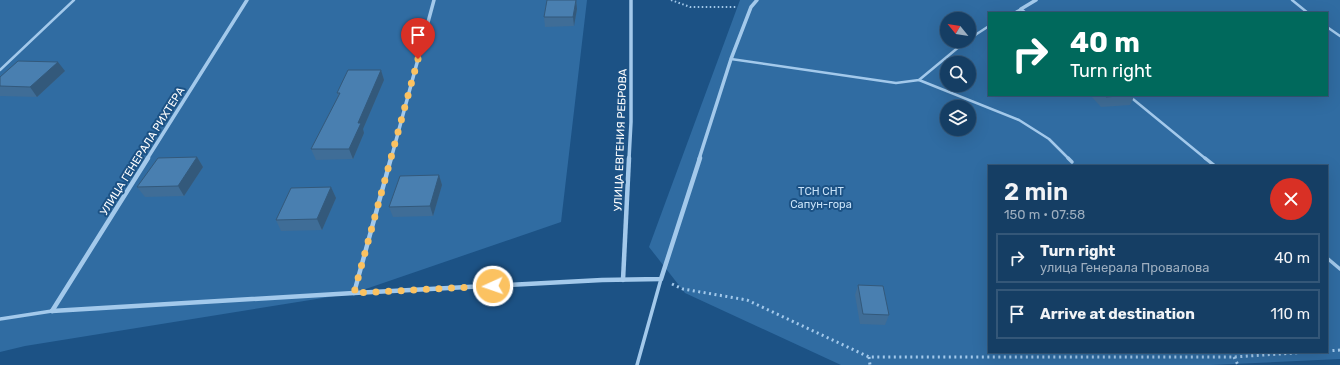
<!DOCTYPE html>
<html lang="en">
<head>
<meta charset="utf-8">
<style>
  :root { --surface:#153e64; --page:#1e456a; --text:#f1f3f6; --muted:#9daebf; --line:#345778 }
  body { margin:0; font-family:Rubik,sans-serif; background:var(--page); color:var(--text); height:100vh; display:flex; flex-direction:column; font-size:15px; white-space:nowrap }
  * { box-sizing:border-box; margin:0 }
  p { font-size:13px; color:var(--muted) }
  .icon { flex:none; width:22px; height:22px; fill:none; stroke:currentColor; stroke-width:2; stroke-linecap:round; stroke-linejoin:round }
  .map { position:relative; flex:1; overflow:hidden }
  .sheet { position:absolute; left:988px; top:165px; width:340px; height:188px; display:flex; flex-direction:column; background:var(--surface); border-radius:0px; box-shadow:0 4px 16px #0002,0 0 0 1px var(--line) }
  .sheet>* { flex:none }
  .guide { position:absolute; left:988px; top:12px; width:340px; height:84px; border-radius:0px; box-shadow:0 4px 16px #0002,0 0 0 1px var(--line); background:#00695c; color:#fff; overflow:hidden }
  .needle { width:26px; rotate:300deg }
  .tools { position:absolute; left:940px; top:12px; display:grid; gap:8px }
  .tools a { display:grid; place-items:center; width:36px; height:36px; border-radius:50%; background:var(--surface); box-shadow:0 4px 16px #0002,0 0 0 1px var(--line); font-size:20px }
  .pin { position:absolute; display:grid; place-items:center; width:34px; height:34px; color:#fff; margin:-41px -17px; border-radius:50% 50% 50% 0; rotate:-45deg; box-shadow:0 0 4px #0007 }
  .pin .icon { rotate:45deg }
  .me { position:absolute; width:44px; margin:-22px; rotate:267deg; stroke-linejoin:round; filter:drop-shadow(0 0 3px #0008) }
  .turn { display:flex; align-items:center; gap:14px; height:84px; padding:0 16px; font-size:18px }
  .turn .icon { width:52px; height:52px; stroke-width:2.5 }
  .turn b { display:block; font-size:28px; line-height:34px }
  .round { display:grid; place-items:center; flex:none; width:42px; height:42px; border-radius:21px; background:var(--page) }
  .head { display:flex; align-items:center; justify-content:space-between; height:68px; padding:0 16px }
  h1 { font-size:24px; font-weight:600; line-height:30px }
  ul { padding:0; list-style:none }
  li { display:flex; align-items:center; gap:12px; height:50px; margin:0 8px 6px; padding:0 8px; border:2px solid var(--line); border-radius:0px }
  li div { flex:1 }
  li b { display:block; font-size:15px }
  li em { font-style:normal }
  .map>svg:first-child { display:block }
  .green { fill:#306ca2; fill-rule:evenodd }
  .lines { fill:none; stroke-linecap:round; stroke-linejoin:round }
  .path-far1 { stroke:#a3c9eb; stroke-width:2; stroke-dasharray:1.5 2.5; stroke-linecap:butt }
  .path { stroke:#a3c9eb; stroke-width:3; stroke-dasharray:2 3.5; stroke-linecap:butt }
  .service-far1 { stroke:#a3c9eb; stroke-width:2.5 }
  .service { stroke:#a3c9eb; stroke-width:3.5 }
  .minor-far1 { stroke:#a3c9eb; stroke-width:3.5 }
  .minor { stroke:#a3c9eb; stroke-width:4.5 }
  .wall { fill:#3f6d97 }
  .shaded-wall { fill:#33597b }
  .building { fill:#497fb0; stroke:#33597b }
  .route { stroke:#fbc261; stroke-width:7; stroke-dasharray:0 12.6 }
  .labels { text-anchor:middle; stroke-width:4; stroke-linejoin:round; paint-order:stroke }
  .street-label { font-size:11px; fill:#fff; stroke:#1c5285 }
  .park-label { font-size:11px; fill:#c8e2f8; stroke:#1c5285 }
</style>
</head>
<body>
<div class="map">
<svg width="1340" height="365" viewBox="0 0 1340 365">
  <rect width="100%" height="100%" fill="#1c5285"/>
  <g class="green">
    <path d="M 0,0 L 587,0 L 561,222 L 354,293 L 25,346 L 0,352 Z"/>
    <path d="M 740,0 L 1340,0 L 1340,359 L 1211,365 L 841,365 L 685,293 L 649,247 ZM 989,13 L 1327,13 L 1327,95 L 989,95 ZM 947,19 L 969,19 L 969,41 L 947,41 ZM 947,63 L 969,63 L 969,85 L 947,85 ZM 947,107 L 969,107 L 969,129 L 947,129 ZM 989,166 L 1327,166 L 1327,352 L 989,352 Z"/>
  </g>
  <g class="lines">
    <path class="path-far1" d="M 671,0 L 690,7 L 737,7"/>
    <g class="path">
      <path d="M 672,284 L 683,289 L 747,300 L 869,357 L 1234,357 L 1309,352"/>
      <path d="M 1327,351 L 1340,350"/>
      <path d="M 869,357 L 870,365"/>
      <path d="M 1234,357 L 1238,365"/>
    </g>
    <g class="service-far1">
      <path d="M 1292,0 L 1308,13"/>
      <path d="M 1014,13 L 1021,9 L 1026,13"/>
      <path d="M 1327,27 L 1340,36"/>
      <path d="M 969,39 L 989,26"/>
      <path d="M 731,59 L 896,83 L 919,80 L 966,41"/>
      <path d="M 0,70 L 74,0"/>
      <path d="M 919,80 L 1019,120 L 1049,139 L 1069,159"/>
      <path d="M 1128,95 L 1206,159"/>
    </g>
    <g class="service">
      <path d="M 1068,158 L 1072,162"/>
      <path d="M 1205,158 L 1215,166"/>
      <path d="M 1327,258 L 1340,269"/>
      <path d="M 0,319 L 52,311"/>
      <path d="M 637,365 L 661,279"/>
    </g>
    <g class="minor-far1">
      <path d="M 1021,9 L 1036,0"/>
      <path d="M 147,159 L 247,0"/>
      <path d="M 391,159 L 434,0"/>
      <path d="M 629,159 L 631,122 L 631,0"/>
      <path d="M 699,159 L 731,59 L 751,7 L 757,0"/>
    </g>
    <g class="minor">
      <path d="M 623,280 L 629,158"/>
      <path d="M 354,293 L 391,158"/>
      <path d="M 52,311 L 354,293 L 602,280 L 661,279 L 700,158"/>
      <path d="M 52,311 L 148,158"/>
    </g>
  </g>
  <g class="wall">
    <path d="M 576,0 L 577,9 L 574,26 L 545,27 L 544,17 Z"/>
    <path d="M 381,70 L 384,80 L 363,129 L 364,133 L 353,159 L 316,160 L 311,149 L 338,96 L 337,93 Z"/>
    <path d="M 65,71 L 37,97 L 0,96 L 0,77 Z"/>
    <path d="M 1090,95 L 1135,95 L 1130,105 L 1101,107 Z"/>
    <path d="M 197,157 L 203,167 L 184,196 L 145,197 L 137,187 Z"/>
    <path d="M 439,175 L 442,185 L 433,216 L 393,217 L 389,207 Z"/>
    <path d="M 331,187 L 336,198 L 322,230 L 281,231 L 276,220 Z"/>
    <path d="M 858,285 L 889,315 L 885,325 L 860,324 L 855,295 Z"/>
  </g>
  <g class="shaded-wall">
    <path d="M 576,0 L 577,9 L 574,26 L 573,17 Z"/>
    <path d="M 58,62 L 65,71 L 37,97 L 30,87 Z"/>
    <path d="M 381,70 L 384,80 L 363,129 L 364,133 L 353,159 L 349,149 L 358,123 Z"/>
    <path d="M 197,157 L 203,167 L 184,196 L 178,186 Z"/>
    <path d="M 439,175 L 442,185 L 433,216 L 430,206 Z"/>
    <path d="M 331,187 L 336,198 L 322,230 L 317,219 Z"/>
  </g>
  <g class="building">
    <path d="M 547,0 L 576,0 L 573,17 L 544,17 Z"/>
    <path d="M 18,61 L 58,62 L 30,87 L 0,86 L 0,77 Z"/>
    <path d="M 348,70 L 381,70 L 358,123 L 361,123 L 349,149 L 311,149 L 340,93 L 337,93 Z"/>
    <path d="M 1105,95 L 1130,95 L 1106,97 Z"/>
    <path d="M 197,157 L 178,186 L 137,187 L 158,158 Z"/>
    <path d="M 439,175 L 430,206 L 389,207 L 400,176 Z"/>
    <path d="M 331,187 L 317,219 L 276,220 L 291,188 Z"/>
    <path d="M 858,285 L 883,286 L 889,315 L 863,314 Z"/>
  </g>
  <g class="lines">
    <path class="route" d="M 418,59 L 354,293 L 493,286"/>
  </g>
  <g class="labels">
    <g class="street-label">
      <text transform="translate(620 140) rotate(-88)" y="4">УЛИЦА ЕВГЕНИЯ РЕБРОВА</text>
      <text transform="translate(142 151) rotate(-58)" y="4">УЛИЦА ГЕНЕРАЛА РИХТЕРА</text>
    </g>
    <g class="park-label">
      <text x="821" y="195">ТСН СНТ<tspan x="821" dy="13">Сапун-гора</tspan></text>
    </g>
  </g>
</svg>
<div class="tools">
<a><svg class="needle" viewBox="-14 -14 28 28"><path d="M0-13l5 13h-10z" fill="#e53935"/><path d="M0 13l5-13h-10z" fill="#9daebf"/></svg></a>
<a><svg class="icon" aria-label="search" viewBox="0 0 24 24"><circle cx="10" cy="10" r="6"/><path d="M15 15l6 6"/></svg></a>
<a><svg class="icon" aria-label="layers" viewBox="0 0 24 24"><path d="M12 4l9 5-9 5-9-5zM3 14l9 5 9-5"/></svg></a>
</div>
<div class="pin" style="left:418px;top:59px;background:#d93025"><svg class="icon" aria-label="arrive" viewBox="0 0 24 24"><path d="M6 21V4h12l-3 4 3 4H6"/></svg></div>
<svg class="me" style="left:493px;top:286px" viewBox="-20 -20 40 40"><circle r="17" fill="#fbc261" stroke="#fff" stroke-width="3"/><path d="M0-11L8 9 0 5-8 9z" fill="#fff"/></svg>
<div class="guide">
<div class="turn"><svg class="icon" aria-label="right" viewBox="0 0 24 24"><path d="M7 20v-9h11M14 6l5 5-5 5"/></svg><div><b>40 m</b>Turn right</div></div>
</div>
<section class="sheet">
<div class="head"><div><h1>2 min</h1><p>150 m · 07:58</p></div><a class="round" style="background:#d93025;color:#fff"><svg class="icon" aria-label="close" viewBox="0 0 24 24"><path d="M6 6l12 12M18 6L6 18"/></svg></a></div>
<ul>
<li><svg class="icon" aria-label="right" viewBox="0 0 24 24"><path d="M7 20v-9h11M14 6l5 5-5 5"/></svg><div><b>Turn right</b><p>улица Генерала Провалова</p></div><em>40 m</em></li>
<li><svg class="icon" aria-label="arrive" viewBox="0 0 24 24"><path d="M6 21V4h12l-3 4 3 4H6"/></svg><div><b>Arrive at destination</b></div><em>110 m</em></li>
</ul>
</section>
</div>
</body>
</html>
